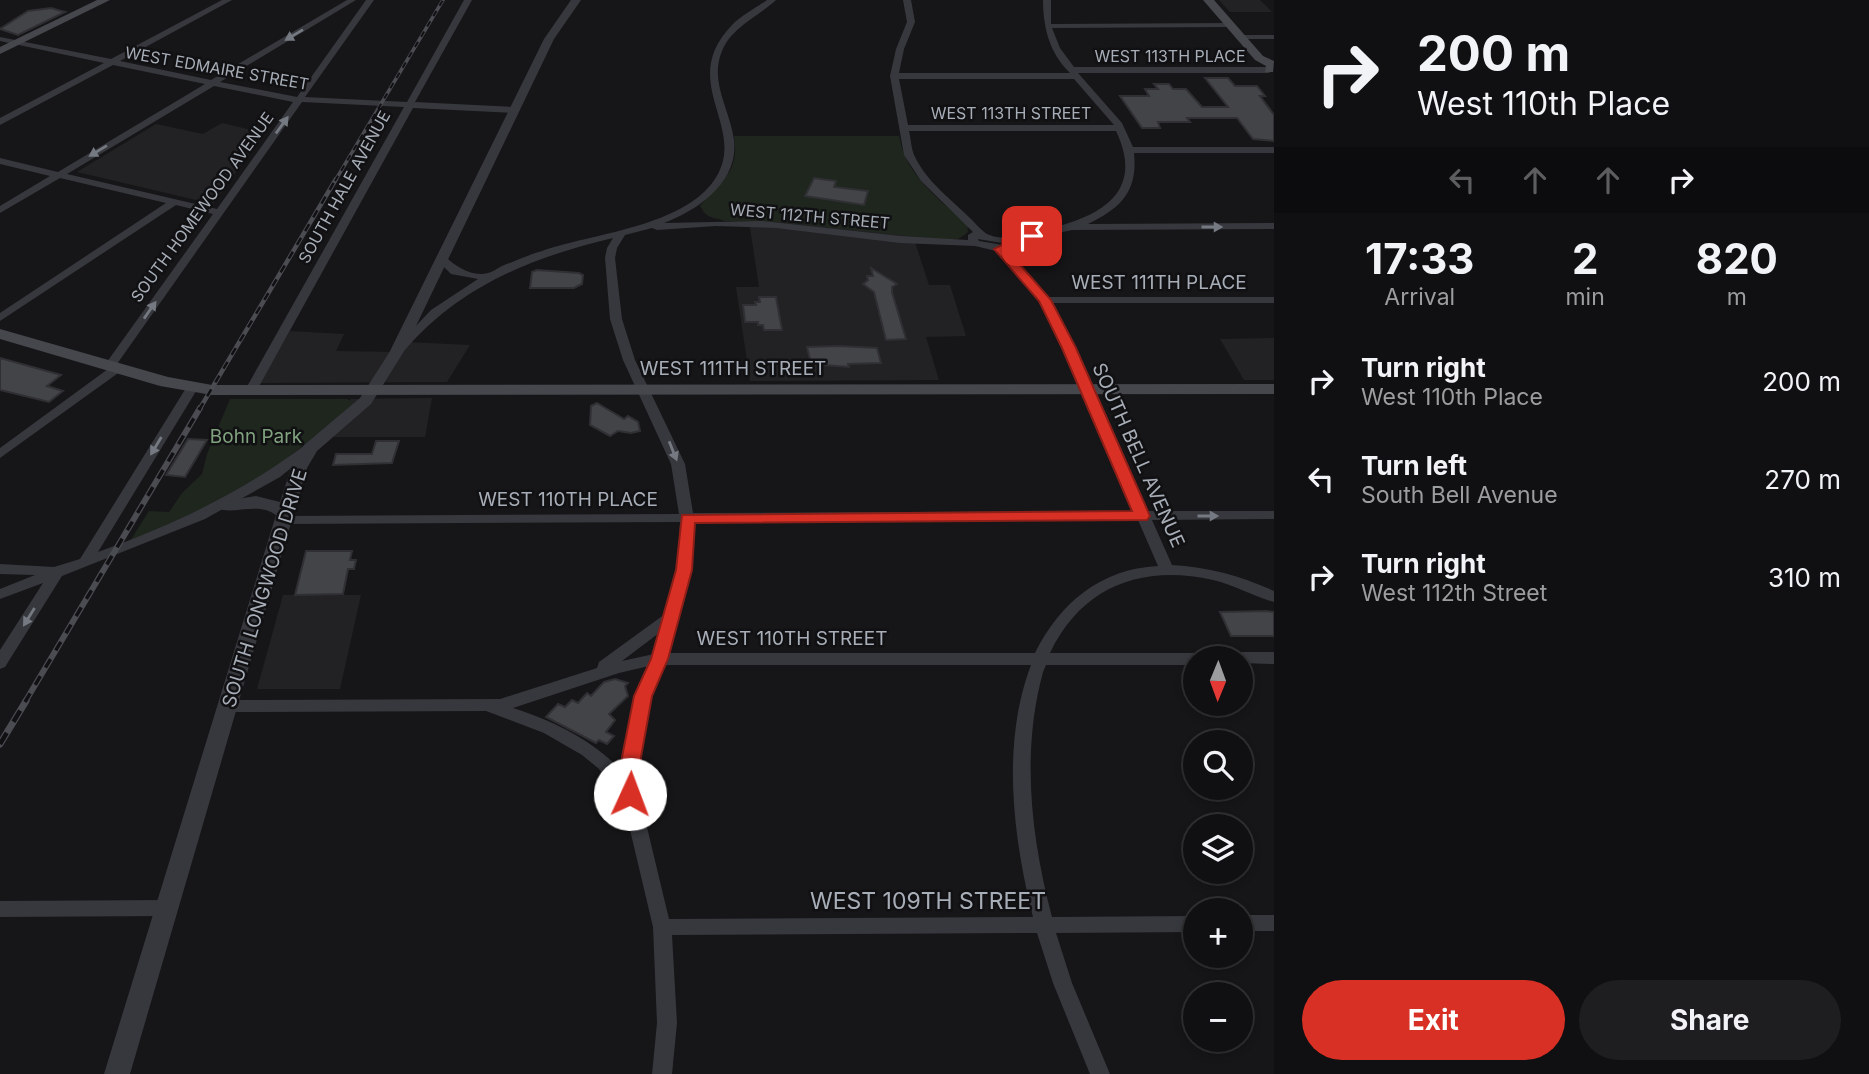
<!DOCTYPE html>
<html lang="en">
<head>
<meta charset="utf-8">
<style>
  :root { --surface:#101012; --page:#1e1e20; --text:#f1f3f6; --muted:#9c9d9f; --line:#303032; --accent:#d93025 }
  body { margin:0; font-family:Inter,sans-serif; background:var(--page); color:var(--text); height:100vh; display:flex; flex-direction:column; font-size:26px; white-space:nowrap }
  * { box-sizing:border-box; margin:0 }
  p { font-size:23px; color:var(--muted) }
  .icon { flex:none; width:38px; height:38px; fill:none; stroke:currentColor; stroke-width:2; stroke-linecap:round; stroke-linejoin:round }
  .map { position:relative; flex:1; overflow:hidden }
  .side { display:flex; flex-direction:column; background:var(--surface); width:595px }
  .side>* { flex:none }
  .top-card { background:#101012; color:var(--text); overflow:hidden }
  .needle { width:46px; rotate:181deg }
  .tools { position:absolute; left:1183px; top:646px; display:grid; gap:14px }
  .tools a { display:grid; place-items:center; width:70px; height:70px; border-radius:50%; background:var(--surface); box-shadow:0 4px 10px #0003,0 0 0 2px var(--line); font-size:35px }
  .pin { position:absolute; display:grid; place-items:center; width:60px; height:60px; color:#fff; margin:-30px; border-radius:14px; box-shadow:0 4px 10px #0006 }
  .me { position:absolute; width:77px; margin:-38px; rotate:2deg; stroke-linejoin:round; filter:drop-shadow(0 0 5px #0008) }
  .turn { display:flex; align-items:center; gap:24px; height:147px; padding:0 28px; font-size:32px }
  .turn .icon { width:91px; height:91px; stroke-width:2.5 }
  .turn b { display:block; font-size:49px; line-height:60px }
  .lanes { display:flex; align-items:center; height:66px; padding:0 28px; background:#0003; justify-content:center; gap:35px; direction:ltr }
  .lanes .off { opacity:.35 }
  .eta { display:flex; justify-content:space-evenly; align-items:center; height:119px; text-align:center }
  .eta b { font-size:42px; font-weight:700; line-height:49px }
  .button { display:flex; gap:14px; margin-top:auto; padding:14px 28px }
  .button a { flex:1; height:80px; border-radius:42px; background:var(--accent); color:#fff; font-size:28px; font-weight:700; line-height:80px; text-align:center }
  .button a+a { background:var(--page); color:var(--text) }
  ul { padding:0; list-style:none }
  li { display:flex; align-items:center; gap:21px; height:98px; padding:0 28px }
  li div { flex:1 }
  li b { display:block; font-size:26px }
  li em { font-style:normal }
  main { display:flex; flex:1; min-height:0 }
  .map>svg:first-child { display:block }
  .built { fill:#222225 }
  .green { fill:#1e261e }
  .building { fill:#424448; stroke:#303034; stroke-width:2 }
  .lines { fill:none; stroke-linecap:round; stroke-linejoin:round }
  .minor { fill:#37383d; fill-rule:evenodd }
  .tertiary { fill:#37383d; fill-rule:evenodd }
  .secondary { fill:#45474d; fill-rule:evenodd }
  .rail-far3-casing { stroke:#4a4c52; stroke-width:3.5 }
  .rail-far2-casing { stroke:#4a4c52; stroke-width:4.5 }
  .rail-far1-casing { stroke:#4a4c52; stroke-width:6 }
  .rail-casing { stroke:#4a4c52; stroke-width:7 }
  .rail-far3 { stroke:#111113; stroke-width:2; stroke-dasharray:6; stroke-linecap:butt }
  .rail-far2 { stroke:#111113; stroke-width:2.5; stroke-dasharray:8; stroke-linecap:butt }
  .rail-far1 { stroke:#111113; stroke-width:3.5; stroke-dasharray:10; stroke-linecap:butt }
  .rail { stroke:#111113; stroke-width:4.5; stroke-dasharray:13; stroke-linecap:butt }
  .oneway { fill:#757981 }
  .route { fill:#d93025; stroke:#8d1f18; stroke-width:2 }
  .labels { text-anchor:middle; stroke-width:5; stroke-linejoin:round; paint-order:stroke }
  .far-street-label { font-size:16px; fill:#a8aeb8; stroke:#111113 }
  .street-label { font-size:19px; fill:#a8aeb8; stroke:#111113 }
  .park-label { font-size:19px; fill:#80a27f; stroke:#111113 }
  .near-street-label { font-size:23px; fill:#a8aeb8; stroke:#111113 }
</style>
</head>
<body>
<main>
<div class="map">
<svg width="1274" height="1074" viewBox="0 0 1274 1074">
  <rect width="100%" height="100%" fill="#161618"/>
  <g class="built">
    <path d="M 1219,0 L 1260,0 L 1272,12 L 1230,12 Z"/>
    <path d="M 222,123 L 264,133 L 213,204 L 77,172 L 156,124 L 203,134 Z"/>
    <path d="M 734,136 L 899,136 L 904,157 L 911,169 L 929,191 L 968,227 L 966,234 L 958,239 L 914,239 L 929,285 L 950,285 L 966,336 L 926,337 L 939,380 L 750,381 L 736,287 L 759,287 L 749,221 L 713,218 L 704,213 L 700,206 L 731,170 L 736,153 Z"/>
    <path d="M 290,331 L 344,334 L 336,351 L 397,352 L 406,342 L 470,345 L 447,382 L 260,383 Z"/>
    <path d="M 1274,338 L 1274,380 L 1244,380 L 1220,339 Z"/>
    <path d="M 432,398 L 425,437 L 316,437 L 351,399 Z"/>
    <path d="M 283,595 L 361,595 L 340,689 L 257,689 Z"/>
  </g>
  <g class="green">
    <path d="M 734,136 L 899,136 C 906,177 939,198 967,225 L 968,232 L 958,239 L 946,240 L 780,222 L 725,221 L 708,216 L 700,206 C 721,179 740,175 734,136 Z"/>
    <path d="M 230,399 L 347,399 L 353,402 L 348,409 L 277,467 L 230,497 L 130,541 L 149,511 L 169,512 L 182,493 L 202,474 L 207,454 Z"/>
  </g>
  <g class="building">
    <path d="M 51,8 L 65,12 L 18,35 L 0,29 L 28,11 Z"/>
    <path d="M 1205,78 L 1228,78 L 1235,86 L 1257,86 L 1265,96 L 1260,96 L 1274,115 L 1274,141 L 1253,139 L 1237,118 L 1187,118 L 1190,122 L 1158,122 L 1160,128 L 1142,128 L 1120,96 L 1149,96 L 1145,89 L 1158,89 L 1154,84 L 1169,84 L 1173,89 L 1186,89 L 1202,107 L 1228,107 Z"/>
    <path d="M 814,178 L 836,181 L 834,187 L 868,191 L 864,205 L 805,196 Z"/>
    <path d="M 871,268 L 897,284 L 892,287 L 892,292 L 906,339 L 886,340 L 874,292 L 863,284 L 868,280 L 867,276 L 873,276 Z"/>
    <path d="M 537,270 L 579,273 L 583,275 L 582,284 L 574,288 L 530,288 L 532,272 Z"/>
    <path d="M 759,297 L 776,297 L 782,330 L 764,330 L 763,325 L 758,325 L 758,322 L 745,322 L 743,305 L 756,305 L 755,302 L 760,302 Z"/>
    <path d="M 839,346 L 877,348 L 881,363 L 848,364 L 849,367 L 811,364 L 807,347 Z"/>
    <path d="M 0,358 L 61,375 L 47,386 L 63,391 L 49,402 L 0,390 Z"/>
    <path d="M 597,403 L 624,419 L 628,416 L 638,422 L 640,431 L 631,433 L 618,431 L 610,436 L 590,425 L 591,406 Z"/>
    <path d="M 188,439 L 207,440 L 185,477 L 166,475 Z"/>
    <path d="M 376,441 L 399,441 L 392,463 L 333,465 L 336,454 L 372,454 Z"/>
    <path d="M 306,551 L 352,551 L 350,560 L 356,560 L 354,569 L 348,569 L 343,594 L 295,595 Z"/>
    <path d="M 1266,611 L 1274,612 L 1274,636 L 1231,636 L 1220,612 Z"/>
    <path d="M 615,679 L 628,683 L 625,686 L 628,696 L 609,714 L 615,720 L 606,732 L 614,736 L 607,744 L 599,740 L 596,743 L 546,717 L 558,704 L 565,707 L 572,700 L 578,703 L 587,693 L 591,696 L 604,682 Z"/>
  </g>
  <g class="lines">
    <g class="minor">
      <path d="M 222,0 L 232,0 L 120,61 L 211,80 L 347,0 L 356,0 L 220,82 L 297,97 L 366,0 L 374,0 L 305,97 L 407,102 L 464,0 L 472,0 L 415,102 L 515,107 L 519,110 L 515,113 L 413,108 L 257,390 L 251,394 L 245,390 L 404,107 L 302,102 L 117,364 L 123,368 L 121,371 L 0,458 L 0,448 L 108,369 L 104,366 L 213,214 L 176,205 L 0,321 L 0,313 L 166,203 L 60,178 L 0,213 L 0,206 L 50,176 L 0,164 L 0,158 L 58,172 L 205,84 L 113,65 L 0,125 L 0,118 L 104,63 L 0,41 L 0,37 L 111,59 ZM 214,86 L 293,102 L 217,209 L 67,174 Z"/>
      <path d="M 767,0 L 776,0 C 758,17 732,27 722,51 C 709,82 730,109 734,140 C 739,182 698,210 664,223 L 761,221 L 900,236 L 968,240 L 968,235 L 973,232 L 921,181 L 904,155 L 890,76 L 896,49 L 907,22 L 903,0 L 911,0 L 915,22 L 904,49 L 899,73 L 1070,73 C 1050,54 1043,28 1043,0 L 1051,0 L 1051,24 L 1230,23 L 1234,25 L 1230,27 L 1052,28 L 1060,48 L 1074,67 L 1269,67 L 1273,70 L 1269,73 L 1078,73 L 1122,123 L 1133,147 L 1274,147 L 1274,153 L 1134,153 C 1138,191 1121,208 1088,224 L 1274,223 L 1274,229 L 1072,230 L 1012,243 L 1014,247 L 1007,251 L 1048,297 L 1274,297 L 1274,303 L 1052,303 L 1075,348 L 1148,511 L 1274,511 L 1274,519 L 1152,520 L 1172,565 C 1208,567 1241,576 1274,591 L 1274,602 C 1253,596 1234,585 1213,580 C 1142,564 1082,586 1050,653 L 1195,653 L 1202,658 L 1195,658 L 1195,665 L 1046,665 L 1043,672 C 1021,753 1031,837 1052,917 L 1195,916 L 1195,932 L 1056,933 L 1072,983 L 1110,1074 L 1090,1074 L 1053,983 L 1037,933 L 672,935 L 677,1023 L 672,1074 L 652,1074 L 657,1023 L 653,927 L 622,796 L 598,768 L 582,755 L 544,733 L 486,711 L 229,712 L 223,710 L 221,706 L 223,702 L 229,700 L 500,699 L 597,668 L 599,662 L 665,614 L 677,570 L 680,522 L 283,524 L 276,520 L 283,516 L 679,514 L 671,464 L 623,360 L 610,319 L 605,258 L 607,248 L 613,238 C 533,257 460,286 405,350 L 401,352 L 395,348 L 431,310 L 478,279 L 451,274 L 438,261 L 438,257 L 446,257 C 456,267 472,277 488,273 C 493,272 498,268 502,266 C 515,261 528,255 542,251 C 593,233 683,227 715,179 C 749,127 676,83 732,25 C 742,15 756,8 767,0 ZM 899,79 L 1074,79 L 1114,125 L 908,125 ZM 909,131 L 1116,131 C 1147,196 1095,219 1039,231 C 1024,234 1003,242 987,234 C 982,231 976,224 972,220 C 952,200 927,182 915,157 C 911,149 911,139 909,131 ZM 716,226 L 776,228 L 900,243 L 975,246 L 996,251 L 1040,301 L 1063,348 L 1134,511 L 693,513 L 685,464 L 635,360 L 622,319 L 615,258 L 617,248 L 625,235 L 652,228 L 657,230 ZM 978,239 L 1002,243 L 1003,245 L 979,241 ZM 1138,520 L 1158,566 C 1100,569 1060,603 1035,653 L 669,653 L 691,570 L 694,522 ZM 659,633 L 654,654 L 622,661 ZM 665,665 L 1031,665 C 1001,744 1013,837 1033,917 L 669,919 L 639,794 C 636,749 647,705 665,665 ZM 649,666 L 635,696 L 621,770 C 591,739 553,721 513,708 L 619,673 Z"/>
      <path d="M 1240,35 L 1274,35 L 1274,39 L 1237,39 L 1236,37 Z"/>
      <path d="M 192,384 L 198,388 L 98,552 C 173,525 241,493 305,445 L 310,444 L 316,448 L 280,477 L 205,519 L 62,576 L 5,667 L 0,669 L 0,650 L 43,583 L 0,599 L 0,589 L 35,575 L 0,574 L 0,564 L 54,567 L 80,559 L 186,388 Z"/>
      <path d="M 1241,652 L 1274,652 L 1274,664 L 1241,663 L 1241,658 L 1233,658 L 1236,654 Z"/>
      <path d="M 167,900 L 173,902 L 176,908 L 173,914 L 167,916 L 0,917 L 0,901 Z"/>
      <rect x="1241" y="915" width="33" height="16"/>
    </g>
    <path class="tertiary" d="M 571,0 L 581,0 L 554,39 L 403,353 L 371,404 L 317,451 L 307,468 L 130,1074 L 104,1074 L 276,515 C 257,500 227,518 216,506 L 219,502 L 256,496 L 280,502 L 291,468 L 304,445 L 360,398 L 389,353 L 544,39 Z"/>
    <g class="secondary">
      <path d="M 97,0 L 110,0 L 0,54 L 0,47 Z"/>
      <path d="M 1203,0 L 1214,0 L 1263,56 L 1274,61 L 1273,72 L 1265,72 L 1266,66 L 1255,60 Z"/>
      <path d="M 0,329 L 168,377 L 212,385 L 1274,384 L 1274,394 L 212,395 L 160,386 L 0,339 Z"/>
    </g>
    <g class="rail-far3-casing">
      <path id="rail-far3" d="M 335,181 L 443,0"/>
    </g>
    <g class="rail-far2-casing">
      <path id="rail-far2" d="M 199,410 L 336,179"/>
    </g>
    <g class="rail-far1-casing">
      <path id="rail-far1" d="M 25,702 L 200,408"/>
    </g>
    <g class="rail-casing">
      <path id="rail" d="M 0,744 L 26,701"/>
    </g>
    <use href="#rail-far3" class="rail-far3"/>
    <use href="#rail-far2" class="rail-far2"/>
    <use href="#rail-far1" class="rail-far1"/>
    <use href="#rail" class="rail"/>
  </g>
  <defs><path id="oneway-solid" d="M-6-.8H1V-3.2L6.5 0L1 3.2V.8H-6Z" transform="scale(1.75)"/></defs>
  <g class="oneway">
    <use href="#oneway-solid" transform="translate(294 35) rotate(149)"/>
    <use href="#oneway-solid" transform="translate(282 125) rotate(-54)"/>
    <use href="#oneway-solid" transform="translate(98 151) rotate(149)"/>
    <use href="#oneway-solid" transform="translate(1212 227)"/>
    <use href="#oneway-solid" transform="translate(150 310) rotate(-55)"/>
    <use href="#oneway-solid" transform="translate(156 446) rotate(121)"/>
    <use href="#oneway-solid" transform="translate(673 451) rotate(68)"/>
    <use href="#oneway-solid" transform="translate(1208 516)"/>
    <use href="#oneway-solid" transform="translate(29 617) rotate(122)"/>
  </g>
  <path class="route" d="M 1032,232 L 1036,233 L 1036,238 L 1013,243 L 1015,247 L 1008,251 L 1051,300 L 1076,348 L 1150,516 L 1147,520 L 695,523 L 692,570 L 668,659 L 652,696 L 641,757 L 640,794 L 637,800 L 630,802 L 623,800 L 620,794 L 622,757 L 634,696 L 651,659 L 676,570 L 682,515 L 1132,511 L 1062,348 L 1039,301 L 994,249 L 1002,245 L 1002,239 Z"/>
  <g class="labels">
    <g class="far-street-label">
      <text x="1170" y="62">WEST 113TH PLACE</text>
      <text transform="translate(217 68) rotate(10)" y="6">WEST EDMAIRE STREET</text>
      <text x="1011" y="119">WEST 113TH STREET</text>
      <text transform="translate(344 187) rotate(-61)" y="6">SOUTH HALE AVENUE</text>
      <text transform="translate(202 207) rotate(-54)" y="6">SOUTH HOMEWOOD AVENUE</text>
      <text transform="translate(810 216) rotate(5)" y="6">WEST 112TH STREET</text>
    </g>
    <g class="street-label">
      <text x="1159" y="289">WEST 111TH PLACE</text>
      <text x="733" y="375">WEST 111TH STREET</text>
      <text transform="translate(1139 455) rotate(66)" y="7">SOUTH BELL AVENUE</text>
      <text x="568" y="506">WEST 110TH PLACE</text>
      <text transform="translate(264 588) rotate(-73)" y="7">SOUTH LONGWOOD DRIVE</text>
      <text x="792" y="645">WEST 110TH STREET</text>
    </g>
    <g class="park-label">
      <text x="256" y="443">Bohn Park</text>
    </g>
    <g class="near-street-label">
      <text x="928" y="909">WEST 109TH STREET</text>
    </g>
  </g>
</svg>
<div class="tools">
<a><svg class="needle" viewBox="-14 -14 28 28"><path d="M0-13l5 13h-10z" fill="#e53935"/><path d="M0 13l5-13h-10z" fill="#9c9d9f"/></svg></a>
<a><svg class="icon" aria-label="search" viewBox="0 0 24 24"><circle cx="10" cy="10" r="6"/><path d="M15 15l6 6"/></svg></a>
<a><svg class="icon" aria-label="layers" viewBox="0 0 24 24"><path d="M12 4l9 5-9 5-9-5zM3 14l9 5 9-5"/></svg></a>
<a>+</a>
<a>−</a>
</div>
<div class="pin" style="left:1032px;top:236px;background:#d93025"><svg class="icon" aria-label="arrive" viewBox="0 0 24 24"><path d="M6 21V4h12l-3 4 3 4H6"/></svg></div>
<svg class="me" style="left:630px;top:794px" viewBox="-20 -20 40 40"><circle r="19" fill="#fff"/><path d="M0-13L10 11 0 6-10 11z" fill="#d93025"/></svg>
</div>
<section class="side">
<div class="top-card">
<div class="turn"><svg class="icon" aria-label="right" viewBox="0 0 24 24"><path d="M7 20v-9h11M14 6l5 5-5 5"/></svg><div><b>200 m</b>West 110th Place</div></div>
<div class="lanes"><svg class="icon off" aria-label="left" viewBox="0 0 24 24"><path d="M17 20v-9H6M10 6l-5 5 5 5"/></svg><svg class="icon off" aria-label="ahead" viewBox="0 0 24 24"><path d="M12 20V5M6 11l6-6 6 6"/></svg><svg class="icon off" aria-label="ahead" viewBox="0 0 24 24"><path d="M12 20V5M6 11l6-6 6 6"/></svg><svg class="icon" aria-label="right" viewBox="0 0 24 24"><path d="M7 20v-9h11M14 6l5 5-5 5"/></svg></div>
</div>
<div class="eta">
<div><b>17:33</b><p>Arrival</p></div>
<div><b>2</b><p>min</p></div>
<div><b>820</b><p>m</p></div>
</div>
<ul>
<li><svg class="icon" aria-label="right" viewBox="0 0 24 24"><path d="M7 20v-9h11M14 6l5 5-5 5"/></svg><div><b>Turn right</b><p>West 110th Place</p></div><em>200 m</em></li>
<li><svg class="icon" aria-label="left" viewBox="0 0 24 24"><path d="M17 20v-9H6M10 6l-5 5 5 5"/></svg><div><b>Turn left</b><p>South Bell Avenue</p></div><em>270 m</em></li>
<li><svg class="icon" aria-label="right" viewBox="0 0 24 24"><path d="M7 20v-9h11M14 6l5 5-5 5"/></svg><div><b>Turn right</b><p>West 112th Street</p></div><em>310 m</em></li>
</ul>
<div class="button"><a>Exit</a><a>Share</a></div>
</section>
</main>
</body>
</html>
